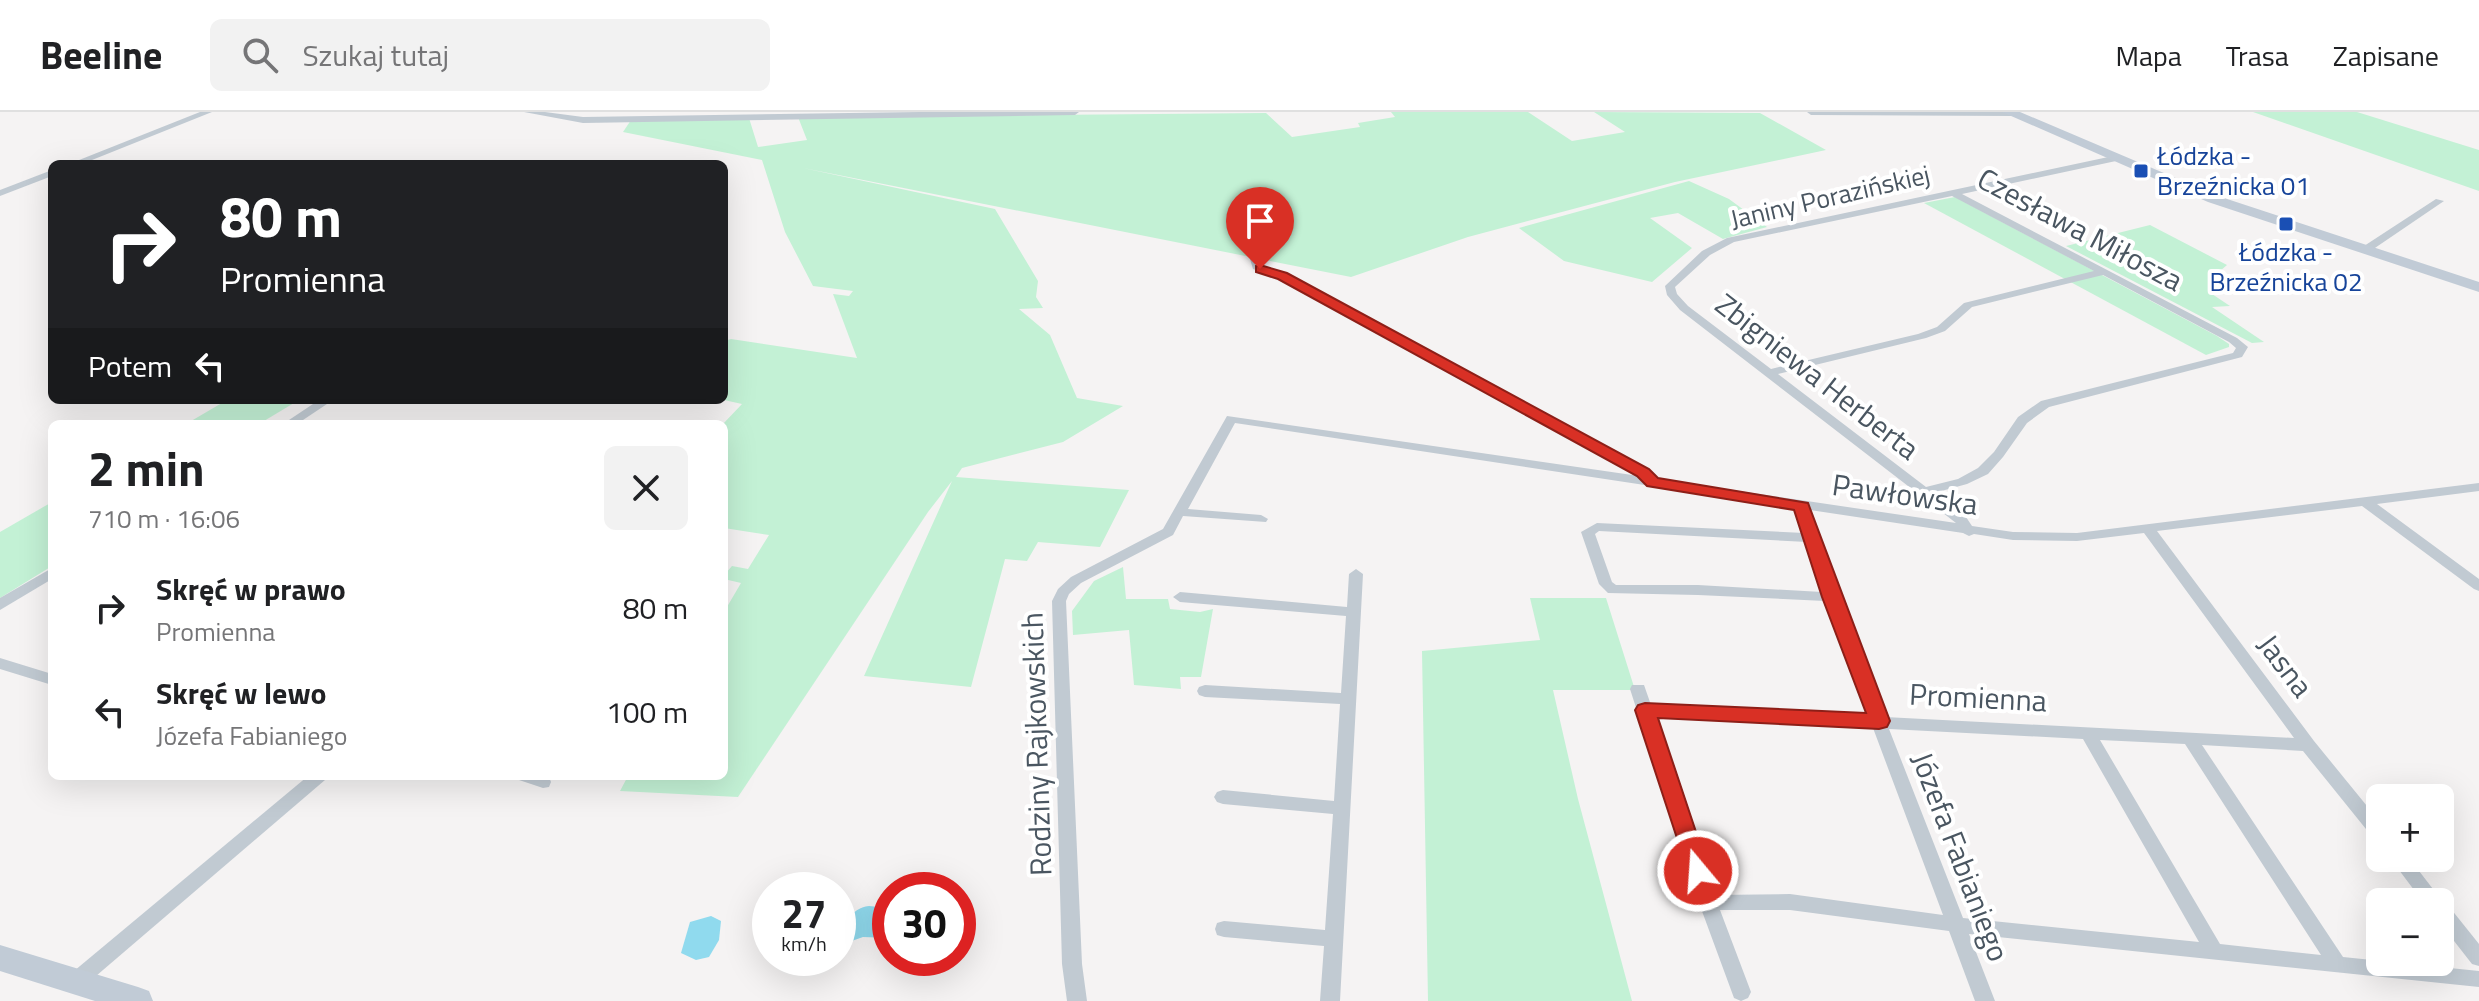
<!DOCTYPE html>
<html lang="pl">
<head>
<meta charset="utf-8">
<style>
  :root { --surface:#fff; --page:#f2f2f2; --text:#202124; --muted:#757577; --line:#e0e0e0 }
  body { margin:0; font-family:"Titillium Web",sans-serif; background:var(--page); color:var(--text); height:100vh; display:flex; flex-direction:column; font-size:30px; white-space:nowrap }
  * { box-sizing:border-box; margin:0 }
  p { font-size:26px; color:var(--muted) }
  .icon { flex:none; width:44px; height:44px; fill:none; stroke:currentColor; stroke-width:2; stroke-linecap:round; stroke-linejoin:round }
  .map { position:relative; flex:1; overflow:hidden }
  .sheet { position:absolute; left:48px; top:308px; width:680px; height:360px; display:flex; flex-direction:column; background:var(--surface); border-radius:12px; box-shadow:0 8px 32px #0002 }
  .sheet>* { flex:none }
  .banner { position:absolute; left:48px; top:48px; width:680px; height:244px; border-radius:12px; box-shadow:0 8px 32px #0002; background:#202124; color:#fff; overflow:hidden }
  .buttons { position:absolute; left:2366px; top:672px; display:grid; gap:16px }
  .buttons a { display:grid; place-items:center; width:88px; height:88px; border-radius:12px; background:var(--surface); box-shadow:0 8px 32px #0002; font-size:40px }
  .speed { position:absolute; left:752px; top:760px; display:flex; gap:16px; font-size:40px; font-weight:700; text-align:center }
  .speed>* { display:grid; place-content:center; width:104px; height:104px; border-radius:50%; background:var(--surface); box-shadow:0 8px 32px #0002; line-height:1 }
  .speed small { font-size:20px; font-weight:400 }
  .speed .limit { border:12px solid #d22; background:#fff; color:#111 }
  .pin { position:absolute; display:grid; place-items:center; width:68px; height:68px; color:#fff; margin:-82px -34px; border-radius:50% 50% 50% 0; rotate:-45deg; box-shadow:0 0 8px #0007 }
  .pin .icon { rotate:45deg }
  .me { position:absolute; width:88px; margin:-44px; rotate:342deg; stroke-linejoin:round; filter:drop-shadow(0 0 6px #0008) }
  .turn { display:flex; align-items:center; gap:28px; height:168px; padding:0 40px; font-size:36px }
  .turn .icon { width:104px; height:104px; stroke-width:2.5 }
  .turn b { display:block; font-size:56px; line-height:68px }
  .then { display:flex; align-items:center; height:76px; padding:0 40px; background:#0003; gap:16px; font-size:30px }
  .round { display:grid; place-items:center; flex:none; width:84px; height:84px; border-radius:12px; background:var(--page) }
  .head { display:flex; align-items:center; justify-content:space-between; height:136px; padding:0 40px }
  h1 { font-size:48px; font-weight:700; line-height:60px }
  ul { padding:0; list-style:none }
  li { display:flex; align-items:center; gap:24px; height:104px; padding:0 40px }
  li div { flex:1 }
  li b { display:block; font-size:30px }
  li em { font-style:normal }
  header { display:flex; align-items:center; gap:48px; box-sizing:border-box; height:112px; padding:0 40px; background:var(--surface); border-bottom:2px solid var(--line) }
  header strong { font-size:38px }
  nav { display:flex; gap:44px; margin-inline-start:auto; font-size:28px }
  .search { width:560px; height:72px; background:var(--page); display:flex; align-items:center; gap:20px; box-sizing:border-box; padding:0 28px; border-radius:12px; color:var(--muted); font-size:30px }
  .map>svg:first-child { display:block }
  .green { fill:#c3f1d5 }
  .water { fill:#90daee }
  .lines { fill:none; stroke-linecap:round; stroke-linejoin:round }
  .minor { fill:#c1cad2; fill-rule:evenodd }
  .secondary { fill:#c1cbd6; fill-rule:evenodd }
  .route { fill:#d93025; stroke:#8d1f18; stroke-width:2 }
  .transit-dot { fill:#1a4fb4; stroke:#fff; stroke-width:3 }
  .labels { text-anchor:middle; stroke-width:8; stroke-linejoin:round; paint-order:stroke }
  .far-transit-label { font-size:26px; fill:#164399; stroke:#fff; text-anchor:start }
  .far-street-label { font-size:26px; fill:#4a5661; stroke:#fff }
  .street-label { font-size:30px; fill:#4a5661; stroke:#fff }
</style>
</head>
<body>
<header>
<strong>Beeline</strong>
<div class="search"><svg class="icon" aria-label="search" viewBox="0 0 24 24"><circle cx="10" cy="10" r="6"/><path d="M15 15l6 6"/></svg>Szukaj tutaj</div>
<nav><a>Mapa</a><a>Trasa</a><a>Zapisane</a></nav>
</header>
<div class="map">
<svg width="2479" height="889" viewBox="0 0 2479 889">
  <rect width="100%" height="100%" fill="#f5f3f3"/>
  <g class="green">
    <path d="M 1391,0 L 1528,0 L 1572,29 L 1625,20 L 1594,0 L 1760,1 L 1826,38 L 1675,70 L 1468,125 L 1351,165 L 803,56 L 995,97 L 1038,169 L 1036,185 L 1043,196 L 1019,197 L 1050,223 L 1077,286 L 1123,294 L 1063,330 L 962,356 L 956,365 L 1129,378 L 1100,435 L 1038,430 L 1027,449 L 1005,447 L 971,575 L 864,564 L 952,369 L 928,400 L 738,685 L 620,679 L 628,664 L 724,664 L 724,500 L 741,471 L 724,467 L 724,463 L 732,454 L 748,457 L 769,423 L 724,416 L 723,312 L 742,292 L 724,288 L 724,229 L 731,227 L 857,246 L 833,182 L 849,184 L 853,179 L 813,174 L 785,120 L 762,48 L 623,20 L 631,8 L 749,6 L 758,35 L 807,28 L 798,5 L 1266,1 L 1292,25 L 1360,15 L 1358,11 L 1395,5 Z"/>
    <path d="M 2253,0 L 2357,0 L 2479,38 L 2479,79 Z"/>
    <path d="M 1689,69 L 1729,87 L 1767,115 L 1723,127 L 1678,101 L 1650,106 L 1692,136 L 1652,170 L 1564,149 L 1519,116 Z"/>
    <path d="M 1955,85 L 2217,224 L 2229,232 L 2229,235 L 2206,243 L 1924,91 Z"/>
    <path d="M 2150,113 L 2227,153 L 2213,165 L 2220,177 L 2212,182 L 2230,194 L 2212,195 L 2264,230 L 2252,231 L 2066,134 Z"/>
    <path d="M 227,288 L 299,288 L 259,312 L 186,312 Z"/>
    <path d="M 52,390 L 52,454 L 0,486 L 0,420 Z"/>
    <path d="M 1123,455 L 1126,487 L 1168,487 L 1170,497 L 1200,500 L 1213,497 L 1201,565 L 1180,565 L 1181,577 L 1134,573 L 1129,518 L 1073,523 L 1072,499 L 1094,469 Z"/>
    <path d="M 1530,486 L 1606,486 L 1635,578 L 1553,578 L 1578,687 L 1632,889 L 1428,889 L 1422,539 L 1540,528 Z"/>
  </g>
  <g class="water">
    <path d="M 869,794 L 890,796 L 890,826 L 863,825 L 846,831 C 843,814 850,796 869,794 Z"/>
    <path d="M 711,804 L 721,809 L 719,828 L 709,845 L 696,848 L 681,841 L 690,810 Z"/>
  </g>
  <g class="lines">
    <g class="minor">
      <path d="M 200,0 L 212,0 L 82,52 L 69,52 Z"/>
      <path d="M 524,0 L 545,0 L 583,5 L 919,0 L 1079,0 L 1075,3 L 583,11 Z"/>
      <path d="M 1807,0 L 2016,0 L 2016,1 L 2012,4 L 1811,3 Z"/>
      <path d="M 2113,44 L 2116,45 L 2116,49 L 1962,82 L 2237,226 L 2248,235 L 2242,245 L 2049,295 L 2027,311 L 2003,345 L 1988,362 L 1967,372 L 1934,381 L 1966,405 L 1972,414 L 2013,420 L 2077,421 L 2479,371 L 2479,379 L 2377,392 L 2479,467 L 2479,479 L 2474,477 L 2362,394 L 2157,419 L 2314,629 L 2380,710 L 2380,729 L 2374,727 L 2303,639 L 2202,633 L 2343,845 L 2479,859 L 2479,875 L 1969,822 L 1995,889 L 1975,889 L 1949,819 L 1790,798 L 1720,798 L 1751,880 L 1748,886 L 1741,889 L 1734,886 L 1699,791 L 1630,577 L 1632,573 L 1644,573 L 1651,593 L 1868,604 L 1825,489 L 1698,483 L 1608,481 L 1599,472 L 1581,420 L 1597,411 L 1804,421 L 1796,396 L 1235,311 L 1188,397 L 1261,403 L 1268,407 L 1266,410 L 1183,404 L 1173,423 L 1081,471 L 1069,482 L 1066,489 L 1082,852 L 1087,889 L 1067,889 L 1062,852 L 1052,489 L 1058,477 L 1071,465 L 1163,417 L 1227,304 L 1639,364 L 1278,166 L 1253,157 L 1250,147 L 1251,145 L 1259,145 L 1262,153 L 1286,162 L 1648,358 L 1657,367 L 1956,411 L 1680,198 L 1667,183 L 1665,174 L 1702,139 L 1727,126 ZM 1952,84 L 2094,159 L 1964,191 L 1937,215 L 1918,222 L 1771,257 L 1688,194 L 1677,182 L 1675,175 L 1710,143 L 1734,130 ZM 2103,163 L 2229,230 L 2236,236 L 2233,241 L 2041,289 L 2018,305 L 1994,340 L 1978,356 L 1958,367 L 1926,375 L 1778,262 L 1926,226 L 1945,219 L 1972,195 ZM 1810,398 L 1963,421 L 1969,424 L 1974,422 L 2013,428 L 2077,429 L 2144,421 L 2294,626 L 1885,605 L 1838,485 ZM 1599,419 L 1807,430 L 1822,480 L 1698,473 L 1616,473 L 1612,470 L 1595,422 ZM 1655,604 L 1873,616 L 1943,803 L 1790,782 L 1715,783 ZM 1889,617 L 2083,627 L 2199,830 L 1963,806 ZM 2100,628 L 2185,632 L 2321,843 L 2220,832 Z"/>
      <path d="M 52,58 L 52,64 L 0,84 L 0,78 Z"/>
      <path d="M 2436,87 L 2444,89 L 2369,140 L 2361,140 L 2361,136 Z"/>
      <path d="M 319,288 L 333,288 L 297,312 L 283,312 Z"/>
      <path d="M 52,456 L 52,467 L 0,498 L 0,486 Z"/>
      <path d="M 1356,457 L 1363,462 L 1340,889 L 1320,889 L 1324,834 L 1224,825 L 1217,823 L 1215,817 L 1217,811 L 1224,809 L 1325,818 L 1333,702 L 1223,692 L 1217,690 L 1214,685 L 1217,680 L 1223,678 L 1334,689 L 1340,592 L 1205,585 L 1199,583 L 1197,579 L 1199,575 L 1205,573 L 1341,581 L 1346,504 L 1180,490 L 1173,485 L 1180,480 L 1347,495 L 1349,462 Z"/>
      <path d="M 0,546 L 52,562 L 52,573 L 0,557 Z"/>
      <path d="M 308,664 L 327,664 L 325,668 L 82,876 L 75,878 L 68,876 L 65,870 L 68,864 Z"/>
      <path d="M 517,664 L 549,665 L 551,670 L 549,675 L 543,676 L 519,668 Z"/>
      <path d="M 2390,746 L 2409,746 L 2443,790 L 2447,792 L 2479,832 L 2479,854 L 2472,852 L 2440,811 L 2440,790 L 2423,790 Z"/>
    </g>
    <g class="secondary">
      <path d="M 2002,0 L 2020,0 L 2218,84 L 2479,170 L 2479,180 L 2208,90 Z"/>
      <path d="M 0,833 L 138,875 L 149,879 L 153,889 L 95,889 L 0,859 Z"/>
    </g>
  </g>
  <path class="route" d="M 1260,153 L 1287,161 L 1649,357 L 1658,366 L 1808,391 L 1890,609 L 1887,615 L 1879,617 L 1658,606 L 1709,759 L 1706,766 L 1698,768 L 1690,766 L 1635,598 L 1638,593 L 1645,591 L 1866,601 L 1822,485 L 1794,398 L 1647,374 L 1637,364 L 1278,167 L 1256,160 L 1256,154 Z"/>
  <g class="transit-dot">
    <rect x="2133" y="51" width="16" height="16" rx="4"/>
    <rect x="2278" y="104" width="16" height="16" rx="4"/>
  </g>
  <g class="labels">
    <g class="far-transit-label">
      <text x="2157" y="53">Łódzka -<tspan x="2157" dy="30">Brzeźnicka 01</tspan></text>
      <text x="2286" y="149" text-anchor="middle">Łódzka -<tspan x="2286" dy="30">Brzeźnicka 02</tspan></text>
    </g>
    <g class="far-street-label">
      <text transform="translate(1830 85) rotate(-13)" y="9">Janiny Porazińskiej</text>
    </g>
    <g class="street-label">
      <text transform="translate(2080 118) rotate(28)" y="10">Czesława Miłosza</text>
      <text transform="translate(1817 265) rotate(38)" y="10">Zbigniewa Herberta</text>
      <text transform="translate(1905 383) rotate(8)" y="10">Pawłowska</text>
      <text transform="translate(2285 554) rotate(53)" y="10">Jasna</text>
      <text transform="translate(1978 586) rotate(3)" y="10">Promienna</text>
      <text transform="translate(1037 632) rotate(-92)" y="10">Rodziny Rajkowskich</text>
      <text transform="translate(1960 745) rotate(69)" y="10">Józefa Fabianiego</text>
    </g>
  </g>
</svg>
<div class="buttons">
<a>+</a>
<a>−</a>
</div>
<div class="speed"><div>27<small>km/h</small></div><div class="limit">30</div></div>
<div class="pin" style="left:1260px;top:157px;background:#d93025"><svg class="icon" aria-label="arrive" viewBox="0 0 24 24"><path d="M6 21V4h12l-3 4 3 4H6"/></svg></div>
<svg class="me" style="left:1698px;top:759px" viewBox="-20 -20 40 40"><circle r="17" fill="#d93025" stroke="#fff" stroke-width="3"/><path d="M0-11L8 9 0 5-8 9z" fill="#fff"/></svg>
<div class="banner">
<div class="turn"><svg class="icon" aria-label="right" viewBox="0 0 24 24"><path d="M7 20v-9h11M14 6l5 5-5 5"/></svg><div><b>80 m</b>Promienna</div></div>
<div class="then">Potem<svg class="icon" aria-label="left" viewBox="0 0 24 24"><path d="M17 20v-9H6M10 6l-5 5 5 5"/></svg></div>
</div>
<section class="sheet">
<div class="head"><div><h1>2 min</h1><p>710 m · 16:06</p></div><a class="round"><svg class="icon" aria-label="close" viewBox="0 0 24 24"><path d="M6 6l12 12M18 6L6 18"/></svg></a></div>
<ul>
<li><svg class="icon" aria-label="right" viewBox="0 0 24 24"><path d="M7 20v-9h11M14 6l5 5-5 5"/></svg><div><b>Skręć w prawo</b><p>Promienna</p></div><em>80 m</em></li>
<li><svg class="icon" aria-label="left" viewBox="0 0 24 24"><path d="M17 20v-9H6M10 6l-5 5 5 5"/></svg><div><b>Skręć w lewo</b><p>Józefa Fabianiego</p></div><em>100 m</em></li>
</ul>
</section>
</div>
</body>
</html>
